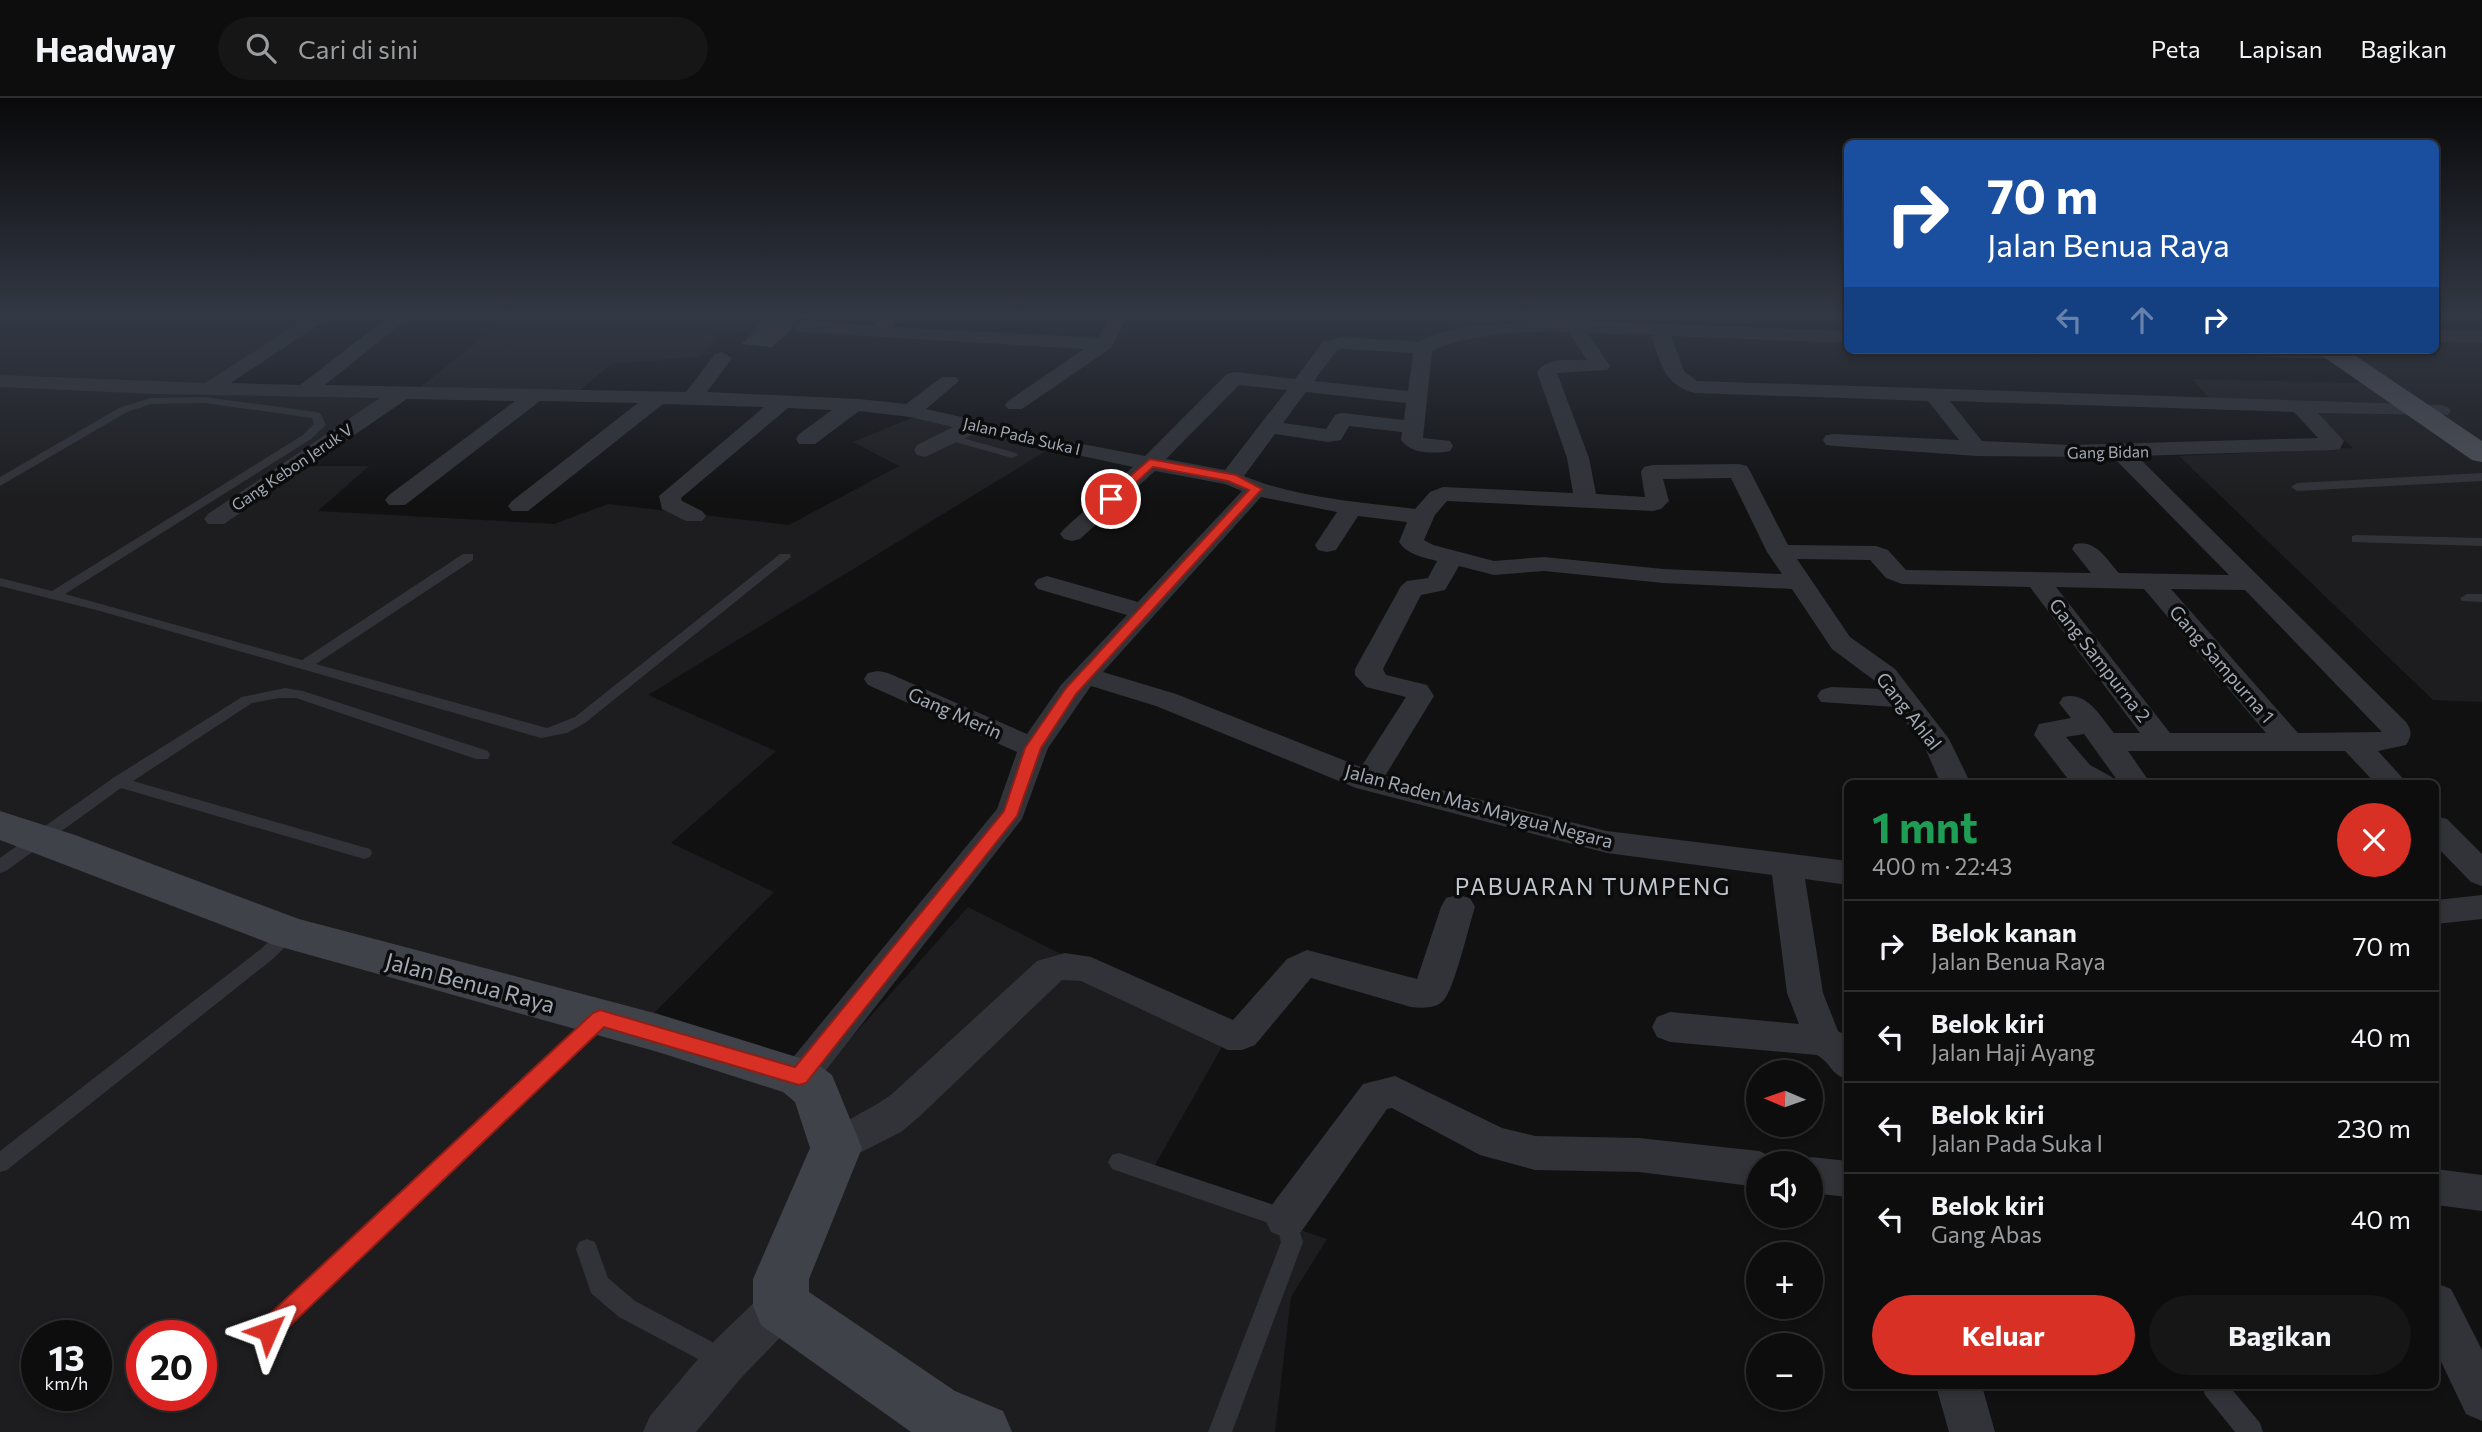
<!DOCTYPE html>
<html lang="id">
<head>
<meta charset="utf-8">
<style>
  :root { --surface:#0d0d0e; --page:#161617; --text:#f1f3f6; --muted:#9a9c9e; --line:#2d2d2e; --accent:#d93025 }
  body { margin:0; font-family:Commissioner,sans-serif; background:var(--page); color:var(--text); height:100vh; display:flex; flex-direction:column; font-size:26px; white-space:nowrap }
  * { box-sizing:border-box; margin:0 }
  p { font-size:23px; color:var(--muted) }
  .icon { flex:none; width:38px; height:38px; fill:none; stroke:currentColor; stroke-width:2; stroke-linecap:round; stroke-linejoin:round }
  .map { position:relative; flex:1; overflow:hidden }
  .side { position:absolute; left:1844px; top:682px; width:595px; height:609px; display:flex; flex-direction:column; background:var(--surface); border-radius:10px; box-shadow:0 4px 10px #0003,0 0 0 2px var(--line) }
  .side>* { flex:none }
  .hud { position:absolute; left:1844px; top:42px; width:595px; height:214px; border-radius:10px; box-shadow:0 4px 10px #0003,0 0 0 2px var(--line); background:#1a4fa0; color:#fff; overflow:hidden }
  .needle { width:46px; rotate:272deg }
  .controls { position:absolute; left:1746px; top:962px; display:grid; gap:14px }
  .controls a { display:grid; place-items:center; width:77px; height:77px; border-radius:50%; background:var(--surface); box-shadow:0 4px 10px #0003,0 0 0 2px var(--line); font-size:35px }
  .speed { position:absolute; left:21px; top:1222px; display:flex; gap:14px; font-size:35px; font-weight:700; text-align:center }
  .speed>* { display:grid; place-content:center; width:91px; height:91px; border-radius:50%; background:var(--surface); box-shadow:0 4px 10px #0003,0 0 0 2px var(--line); line-height:1 }
  .speed small { font-size:18px; font-weight:400 }
  .speed .limit { border:10px solid #d22; background:#fff; color:#111 }
  .pin { position:absolute; display:grid; place-items:center; width:60px; height:60px; color:#fff; margin:-30px; border:4px solid #fff; border-radius:50%; box-shadow:0 2px 7px #0007 }
  .me { position:absolute; width:77px; margin:-38px; rotate:47deg; stroke-linejoin:round; filter:drop-shadow(0 0 5px #0008) }
  .turn { display:flex; align-items:center; gap:24px; height:147px; padding:0 28px; font-size:32px }
  .turn .icon { width:91px; height:91px; stroke-width:2.5 }
  .turn b { display:block; font-size:49px; line-height:60px }
  .lanes { display:flex; align-items:center; height:66px; padding:0 28px; background:#0003; justify-content:center; gap:35px; direction:ltr }
  .lanes .off { opacity:.35 }
  .round { display:grid; place-items:center; flex:none; width:74px; height:74px; border-radius:37px; background:var(--page) }
  .headline { display:flex; align-items:center; justify-content:space-between; height:119px; padding:0 28px }
  h1 { font-size:42px; font-weight:700; line-height:52px; color:#1e9e55 }
  .button { display:flex; gap:14px; margin-top:auto; padding:14px 28px }
  .button a { flex:1; height:80px; border-radius:42px; background:var(--accent); color:#fff; font-size:28px; font-weight:700; line-height:80px; text-align:center }
  .button a+a { background:var(--page); color:var(--text) }
  ul { padding:0; list-style:none }
  li { display:flex; align-items:center; gap:21px; height:91px; padding:0 28px; border-top:2px solid var(--line) }
  li div { flex:1 }
  li b { display:block; font-size:26px }
  li em { font-style:normal }
  header { display:flex; align-items:center; gap:42px; box-sizing:border-box; height:98px; padding:0 35px; background:var(--surface); border-bottom:2px solid var(--line) }
  header strong { font-size:33px }
  nav { display:flex; gap:38px; margin-inline-start:auto; font-size:24px }
  .search { width:490px; height:63px; background:var(--page); display:flex; align-items:center; gap:18px; box-sizing:border-box; padding:0 24px; border-radius:38px; color:var(--muted); font-size:26px }
  .map>svg:first-child { display:block }
  .built { fill:#1d1d1f; fill-rule:evenodd }
  .building { fill:#3d3f42 }
  .lines { fill:none; stroke-linecap:round; stroke-linejoin:round }
  .lane { fill:#313338; fill-rule:evenodd }
  .street { fill:#313338; fill-rule:evenodd }
  .secondary { fill:#3f4248; fill-rule:evenodd }
  .primary { fill:#4d5057; fill-rule:evenodd }
  .route { fill:#d93025; stroke:#8d1f18; stroke-width:2 }
  .labels { text-anchor:middle; stroke-width:7; stroke-linejoin:round; paint-order:stroke }
  .far-street-label { font-size:16px; fill:#a1a9b4; stroke:#0c0c0d }
  .street-label { font-size:19px; fill:#a1a9b4; stroke:#0c0c0d }
  .quarter-label { font-size:23px; letter-spacing:2px; fill:#c2c7d0; stroke:#0c0c0d }
  .near-street-label { font-size:23px; fill:#a1a9b4; stroke:#0c0c0d }
</style>
</head>
<body>
<header>
<strong>Headway</strong>
<div class="search"><svg class="icon" aria-label="search" viewBox="0 0 24 24"><circle cx="10" cy="10" r="6"/><path d="M15 15l6 6"/></svg>Cari di sini</div>
<nav><a>Peta</a><a>Lapisan</a><a>Bagikan</a></nav>
</header>
<div class="map">
<svg width="2482" height="1334" viewBox="0 0 2482 1334">
  <rect width="100%" height="100%" fill="#111112"/>
  <g class="built">
    <path d="M 0,216 L 317,216 L 189,296 L 409,299 L 301,368 L 369,368 L 318,413 L 554,426 L 608,406 L 789,427 L 899,368 L 853,344 L 921,316 L 1054,348 L 648,597 L 776,653 L 671,745 L 774,794 L 648,921 L 819,976 L 968,809 L 1227,940 L 1147,1081 L 1327,1141 L 1291,1199 L 1275,1334 L 0,1334 ZM 37,1237 L 96,1237 L 96,1297 L 37,1297 ZM 142,1237 L 201,1237 L 201,1297 L 142,1297 Z"/>
    <path d="M 512,216 L 808,216 L 772,249 L 742,246 L 749,235 L 725,230 L 699,259 L 611,266 L 573,298 L 417,292 Z"/>
    <path d="M 1441,216 L 1593,216 L 1591,227 L 1455,230 Z"/>
    <path d="M 2436,238 L 2482,238 L 2482,604 L 2433,602 L 2179,358 L 2353,350 L 2311,314 L 2219,311 L 2192,281 L 2367,285 L 2319,252 L 2436,252 Z"/>
  </g>
  <path class="building" d="M 771,216 L 808,216 L 791,226 L 792,231 L 772,249 L 742,246 L 753,236 L 750,235 Z"/>
  <g class="lines">
    <g class="lane">
      <path d="M 205,299 L 316,314 L 320,315 L 326,327 L 311,341 L 65,496 L 302,562 L 463,456 L 473,456 L 473,462 L 316,566 L 547,630 L 575,619 L 780,456 L 790,456 L 791,459 L 585,625 L 567,635 L 541,640 L 100,513 L 0,488 L 0,480 L 52,493 L 303,337 L 314,326 L 312,320 L 205,305 L 151,306 L 127,314 L 0,388 L 0,379 L 119,310 L 150,300 Z"/>
      <path d="M 952,337 L 1016,355 L 1018,357 L 1012,360 L 948,342 L 948,338 Z"/>
      <path d="M 2482,375 L 2482,383 L 2297,393 L 2291,389 L 2297,385 Z"/>
      <path d="M 2356,437 L 2482,440 L 2482,448 L 2352,444 L 2352,438 Z"/>
      <path d="M 2467,496 L 2482,496 L 2482,504 L 2462,503 L 2460,500 Z"/>
      <path d="M 285,590 L 303,593 L 488,653 L 490,657 L 488,661 L 476,661 L 296,600 L 279,600 L 252,605 L 133,683 L 370,751 L 372,755 L 370,759 L 364,761 L 121,690 L 6,773 L 0,775 L 0,760 L 113,680 L 242,599 Z"/>
      <path d="M 290,828 L 296,830 L 299,835 L 274,860 L 7,1072 L 0,1074 L 0,1053 L 262,850 L 284,830 Z"/>
      <path d="M 600,912 L 607,915 L 610,920 L 607,925 L 276,1241 L 268,1244 L 260,1241 L 256,1233 L 260,1225 L 593,915 Z"/>
      <path d="M 1119,1055 L 1286,1111 L 1294,1114 L 1303,1144 L 1232,1334 L 1208,1334 L 1281,1144 L 1277,1128 L 1112,1071 L 1108,1064 L 1112,1057 Z"/>
      <path d="M 587,1141 L 595,1144 L 608,1180 L 635,1203 L 731,1254 L 735,1262 L 731,1270 L 723,1274 L 715,1270 L 619,1219 L 591,1195 L 576,1151 L 579,1144 Z"/>
      <path d="M 2202,1288 L 2229,1288 L 2260,1325 L 2263,1334 L 2235,1334 L 2205,1297 Z"/>
    </g>
    <g class="street">
      <path d="M 313,216 L 333,217 L 231,285 L 300,287 L 392,216 L 413,216 L 325,287 L 686,294 L 715,256 L 722,254 L 732,260 L 707,294 L 859,301 L 906,306 L 942,279 L 956,279 L 959,283 L 926,311 L 1077,345 L 1145,358 L 1227,276 L 1234,274 L 1295,281 L 1323,244 L 1342,239 L 1420,244 L 1435,236 L 1466,229 L 1562,222 L 1848,233 L 1848,245 L 1671,238 L 1684,273 L 1697,283 L 2441,307 L 2448,309 L 2451,313 L 2448,317 L 2318,315 L 2344,343 L 2340,351 L 2332,352 L 2137,358 L 2406,624 C 2412,632 2412,638 2406,647 L 2378,653 L 2408,686 L 2376,686 L 2345,653 L 2128,653 L 2151,686 L 2120,686 L 2084,636 L 2066,639 L 2090,667 L 2112,679 L 2116,686 L 2077,686 L 2068,681 L 2034,637 L 2039,626 L 2071,620 L 2059,605 L 2063,599 C 2087,593 2100,618 2114,635 L 2140,635 L 2030,489 L 1902,486 L 1886,480 L 1870,462 L 1797,461 L 1850,539 L 1895,571 L 1949,641 L 1971,686 L 1941,686 L 1925,650 L 1895,609 L 1821,604 L 1817,598 L 1821,592 L 1831,589 L 1882,591 L 1875,583 L 1832,551 L 1792,491 L 1663,485 L 1544,473 L 1494,477 L 1459,468 L 1445,492 L 1421,497 L 1383,571 L 1386,577 L 1427,587 L 1434,598 L 1385,678 L 1607,733 L 1848,763 L 1848,787 L 1805,781 L 1823,895 L 1838,933 L 1848,939 L 1848,982 C 1830,976 1832,966 1817,957 L 1670,944 L 1657,939 L 1652,929 L 1657,919 L 1670,914 L 1799,926 L 1787,895 L 1772,777 L 1607,755 L 1356,690 L 1156,608 L 1091,588 L 1048,650 L 1022,721 L 812,990 L 799,995 L 786,990 L 780,979 L 786,968 L 997,711 L 1017,654 L 868,587 L 864,581 L 868,575 L 878,573 L 888,575 L 1027,636 L 1061,587 L 1127,517 L 1038,491 L 1034,486 L 1038,481 L 1047,478 L 1138,504 L 1242,393 L 1225,386 L 1155,373 L 1080,441 L 1072,443 L 1064,441 L 1060,436 L 1064,431 L 1133,369 L 976,335 L 925,359 L 917,357 L 914,352 L 917,347 L 953,329 L 910,319 L 859,313 L 815,346 L 799,346 L 796,341 L 799,336 L 832,312 L 788,310 L 681,400 L 682,403 L 702,413 L 706,418 L 702,423 L 686,423 L 662,411 L 659,398 L 764,309 L 663,306 L 528,413 L 512,413 L 508,408 L 512,403 L 638,305 L 540,303 L 405,407 L 389,407 L 385,402 L 389,397 L 515,303 L 407,301 L 224,426 L 208,426 L 204,421 L 208,416 L 380,300 L 155,296 L 0,289 L 0,277 L 205,285 ZM 1569,234 L 1587,262 C 1569,263 1548,258 1537,274 L 1567,360 L 1573,395 L 1443,389 L 1430,394 L 1415,411 C 1359,404 1296,400 1244,378 L 1275,336 L 1328,344 L 1341,342 L 1349,328 L 1402,334 L 1401,342 C 1411,356 1434,356 1450,353 L 1453,348 L 1450,343 L 1423,340 L 1432,253 C 1464,236 1532,232 1569,234 ZM 1588,235 L 1652,237 C 1659,264 1665,288 1695,295 L 1928,303 L 1959,342 L 1834,336 L 1826,337 L 1823,342 L 1826,347 L 1834,348 L 1977,358 L 2113,359 L 2229,477 L 2119,475 C 2106,461 2096,441 2075,446 L 2072,451 L 2091,475 L 1906,472 L 1888,452 L 1876,448 L 1788,447 L 1750,373 L 1747,368 L 1739,366 L 1652,367 L 1644,369 L 1641,374 L 1645,399 L 1596,396 L 1589,360 L 1557,275 L 1607,272 L 1610,268 ZM 1342,251 L 1413,255 L 1408,293 L 1314,283 L 1337,252 ZM 1239,287 L 1287,292 L 1225,372 L 1166,361 ZM 1306,294 L 1406,305 L 1404,322 L 1342,315 L 1335,317 L 1326,331 L 1283,325 ZM 1950,303 L 2294,314 L 2318,340 L 2070,347 L 1982,343 ZM 1731,380 L 1767,454 L 1782,476 L 1663,471 L 1544,459 L 1494,463 L 1433,447 L 1424,442 L 1435,417 L 1447,403 L 1653,413 L 1661,411 L 1669,403 L 1663,381 ZM 1261,399 L 1337,414 L 1315,447 L 1318,452 L 1327,454 L 1336,452 L 1358,418 L 1407,424 L 1399,444 C 1408,457 1423,459 1437,463 L 1428,480 L 1407,483 L 1401,488 L 1355,571 L 1355,577 L 1366,589 L 1406,599 L 1361,669 L 1176,596 L 1103,574 ZM 2056,489 L 2144,491 L 2266,635 L 2170,635 ZM 2171,491 L 2245,492 L 2382,634 L 2298,635 Z"/>
      <path d="M 883,216 L 897,216 L 899,219 L 893,229 L 1098,240 L 1111,216 L 1129,216 L 1111,250 L 1022,311 L 1008,311 L 1005,307 L 1008,303 L 1084,251 L 801,234 L 792,228 L 801,222 L 875,228 Z"/>
      <path d="M 2436,232 L 2482,233 L 2482,245 L 2436,244 Z"/>
      <path d="M 2226,252 L 2343,252 L 2345,255 L 2335,261 L 2236,258 Z"/>
      <path d="M 2436,718 L 2447,721 L 2482,756 L 2482,788 L 2471,784 L 2436,748 Z"/>
      <path d="M 1458,797 L 1470,800 L 1475,809 C 1469,827 1454,893 1443,903 C 1435,911 1421,910 1411,909 L 1311,880 L 1255,947 L 1242,952 L 1228,952 L 1081,883 L 1062,882 L 920,1018 L 901,1034 L 836,1067 L 822,1062 L 816,1050 C 826,1029 872,1012 892,996 L 1037,863 L 1065,855 L 1091,859 L 1233,922 L 1287,861 L 1307,852 L 1417,881 L 1441,809 L 1446,800 Z"/>
      <path d="M 2482,797 L 2482,821 L 2436,826 L 2436,802 Z"/>
      <path d="M 1395,978 L 1502,1030 L 1535,1038 L 1639,1040 L 1759,1053 L 1773,1059 L 1777,1066 L 1759,1066 L 1759,1089 L 1639,1074 L 1535,1072 L 1480,1057 L 1392,1010 L 1387,1011 L 1301,1134 L 1286,1140 L 1271,1134 L 1265,1121 L 1271,1108 L 1363,986 Z"/>
      <path d="M 1811,1059 L 1848,1063 L 1848,1099 L 1811,1095 L 1811,1066 L 1796,1066 Z"/>
      <path d="M 2436,1071 L 2482,1077 L 2482,1113 L 2436,1107 Z"/>
      <path d="M 2436,1185 L 2451,1191 L 2482,1252 L 2482,1323 L 2466,1316 L 2436,1253 Z"/>
      <path d="M 781,1187 L 796,1193 L 803,1208 L 796,1223 L 741,1280 L 696,1334 L 643,1334 L 650,1318 L 709,1248 L 766,1193 Z"/>
      <path d="M 1936,1288 L 1982,1288 L 1995,1334 L 1949,1334 Z"/>
    </g>
    <path class="secondary" d="M 0,713 L 75,737 L 299,821 L 658,916 L 816,965 L 832,977 L 862,1050 L 809,1181 L 809,1194 L 955,1293 L 1003,1313 L 1012,1334 L 911,1334 L 761,1227 L 753,1208 L 753,1181 L 810,1050 L 795,1004 L 783,994 L 658,954 L 274,847 L 0,742 Z"/>
    <path class="primary" d="M 2318,252 L 2347,252 L 2482,343 L 2482,364 L 2472,362 L 2321,257 Z"/>
  </g>
  <linearGradient id="sky" x2="0" y2="1"><stop stop-color="#09090a"/><stop offset="0.54" stop-color="#323844"/><stop offset="1" stop-color="#323844" stop-opacity="0"/></linearGradient>
  <rect width="2482" height="403" fill="url(#sky)"/>
  <path class="route" d="M 1150,361 L 1236,377 L 1262,391 L 1076,596 L 1041,650 L 1017,718 L 806,985 L 799,987 L 604,929 L 276,1241 L 268,1244 L 260,1241 L 256,1233 L 260,1225 L 593,915 L 600,912 L 795,969 L 1004,713 L 1025,650 L 1066,590 L 1249,392 L 1228,383 L 1153,369 L 1116,403 L 1107,403 L 1107,398 Z"/>
  <g class="labels">
    <g class="far-street-label">
      <text transform="translate(1022 338) rotate(13)" y="6">Jalan Pada Suka I</text>
      <text transform="translate(2108 354) rotate(-1)" y="6">Gang Bidan</text>
      <text transform="translate(292 369) rotate(-34)" y="6">Gang Kebon Jeruk V</text>
    </g>
    <g class="street-label">
      <text transform="translate(2100 562) rotate(52)" y="7">Gang Sampurna 2</text>
      <text transform="translate(2222 566) rotate(49)" y="7">Gang Sampurna 1</text>
      <text transform="translate(1909 613) rotate(52)" y="7">Gang Ahlal</text>
      <text transform="translate(955 615) rotate(24)" y="7">Gang Merin</text>
      <text transform="translate(1479 708) rotate(15)" y="7">Jalan Raden Mas Maygua Negara</text>
    </g>
    <g class="quarter-label">
      <text x="1593" y="797">PABUARAN TUMPENG</text>
    </g>
    <g class="near-street-label">
      <text transform="translate(470 885) rotate(15)" y="8">Jalan Benua Raya</text>
    </g>
  </g>
</svg>
<div class="controls">
<a><svg class="needle" viewBox="-14 -14 28 28"><path d="M0-13l5 13h-10z" fill="#e53935"/><path d="M0 13l5-13h-10z" fill="#9a9c9e"/></svg></a>
<a><svg class="icon" aria-label="sound" viewBox="0 0 24 24"><path d="M4 9h4l5-4v14l-5-4H4zM17 9q2 3 0 6"/></svg></a>
<a>+</a>
<a>−</a>
</div>
<div class="speed"><div>13<small>km/h</small></div><div class="limit">20</div></div>
<div class="pin" style="left:1111px;top:401px;background:#d93025"><svg class="icon" aria-label="arrive" viewBox="0 0 24 24"><path d="M6 21V4h12l-3 4 3 4H6"/></svg></div>
<svg class="me" style="left:268px;top:1233px" viewBox="-20 -20 40 40"><path d="M0-17L14 15 0 8-14 15z" fill="#d93025" stroke="#fff" stroke-width="4"/></svg>
<div class="hud">
<div class="turn"><svg class="icon" aria-label="right" viewBox="0 0 24 24"><path d="M7 20v-9h11M14 6l5 5-5 5"/></svg><div><b>70 m</b>Jalan Benua Raya</div></div>
<div class="lanes"><svg class="icon off" aria-label="left" viewBox="0 0 24 24"><path d="M17 20v-9H6M10 6l-5 5 5 5"/></svg><svg class="icon off" aria-label="ahead" viewBox="0 0 24 24"><path d="M12 20V5M6 11l6-6 6 6"/></svg><svg class="icon" aria-label="right" viewBox="0 0 24 24"><path d="M7 20v-9h11M14 6l5 5-5 5"/></svg></div>
</div>
<section class="side">
<div class="headline"><div><h1>1 mnt</h1><p>400 m · 22:43</p></div><a class="round" style="background:#d93025;color:#fff"><svg class="icon" aria-label="close" viewBox="0 0 24 24"><path d="M6 6l12 12M18 6L6 18"/></svg></a></div>
<ul>
<li><svg class="icon" aria-label="right" viewBox="0 0 24 24"><path d="M7 20v-9h11M14 6l5 5-5 5"/></svg><div><b>Belok kanan</b><p>Jalan Benua Raya</p></div><em>70 m</em></li>
<li><svg class="icon" aria-label="left" viewBox="0 0 24 24"><path d="M17 20v-9H6M10 6l-5 5 5 5"/></svg><div><b>Belok kiri</b><p>Jalan Haji Ayang</p></div><em>40 m</em></li>
<li><svg class="icon" aria-label="left" viewBox="0 0 24 24"><path d="M17 20v-9H6M10 6l-5 5 5 5"/></svg><div><b>Belok kiri</b><p>Jalan Pada Suka I</p></div><em>230 m</em></li>
<li><svg class="icon" aria-label="left" viewBox="0 0 24 24"><path d="M17 20v-9H6M10 6l-5 5 5 5"/></svg><div><b>Belok kiri</b><p>Gang Abas</p></div><em>40 m</em></li>
</ul>
<div class="button"><a>Keluar</a><a>Bagikan</a></div>
</section>
</div>
</body>
</html>
